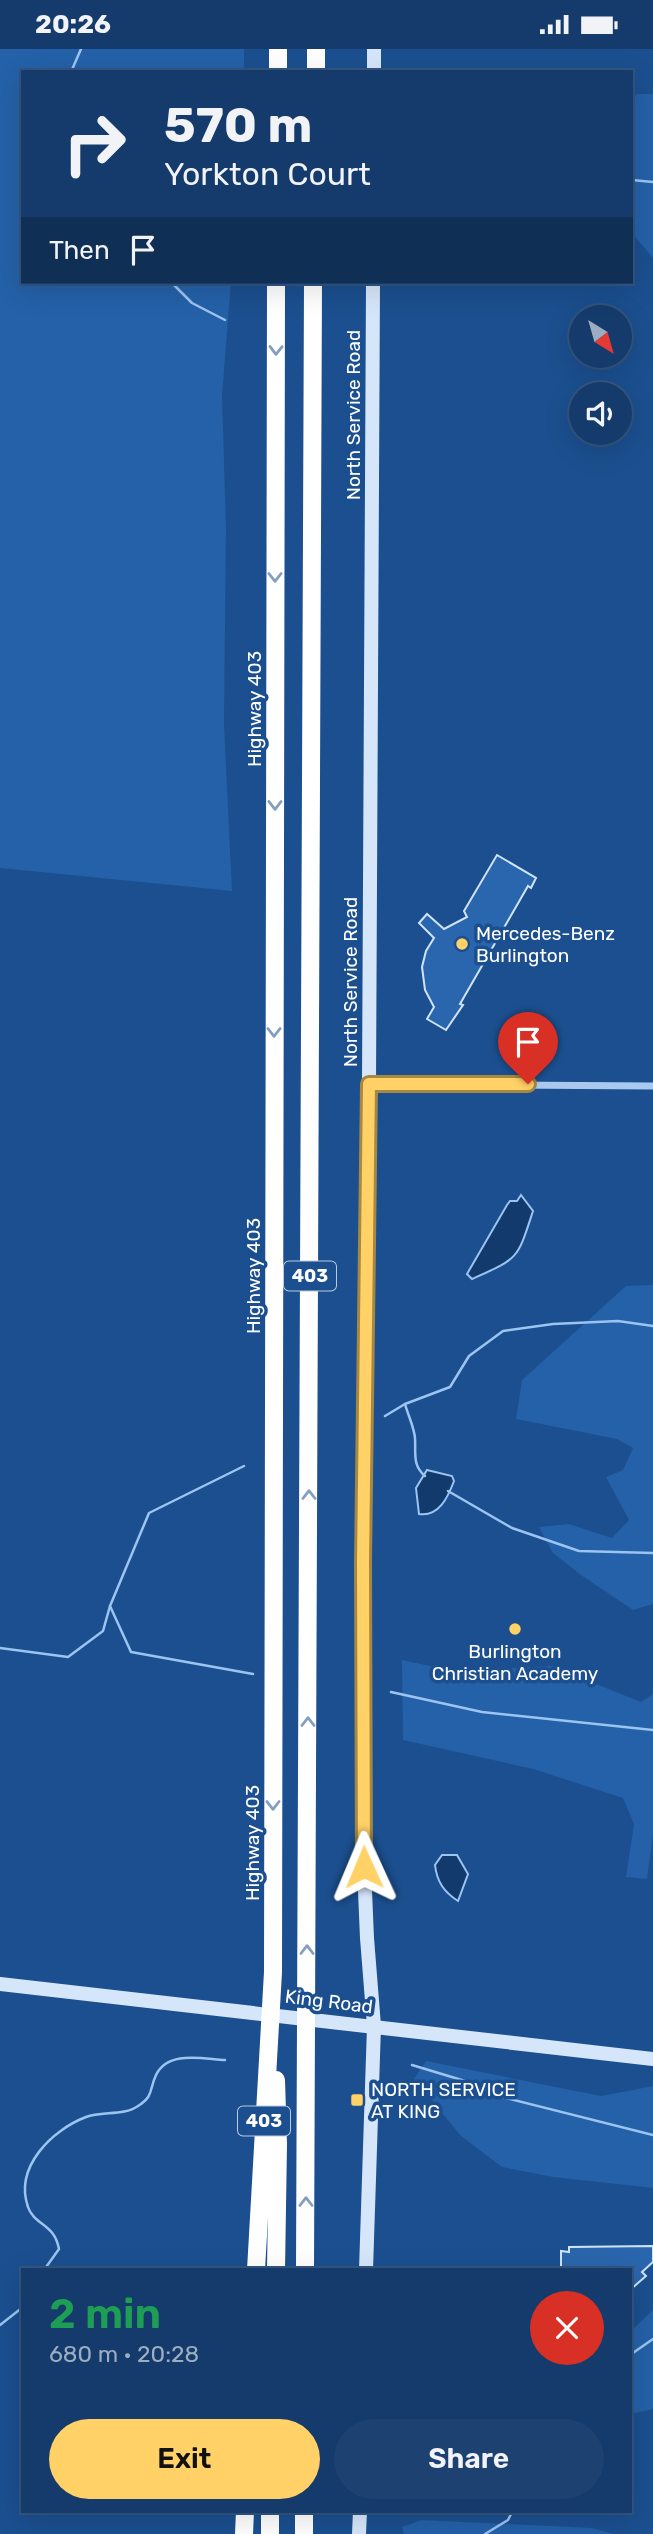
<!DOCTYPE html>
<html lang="en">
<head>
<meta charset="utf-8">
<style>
  :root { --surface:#143b6b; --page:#1d4271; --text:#f1f3f6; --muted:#9dadc1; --line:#33557e; --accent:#ffd166 }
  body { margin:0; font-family:Rubik,sans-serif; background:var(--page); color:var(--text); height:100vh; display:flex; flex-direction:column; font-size:26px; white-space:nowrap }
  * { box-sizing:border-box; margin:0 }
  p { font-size:23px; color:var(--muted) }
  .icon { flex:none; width:38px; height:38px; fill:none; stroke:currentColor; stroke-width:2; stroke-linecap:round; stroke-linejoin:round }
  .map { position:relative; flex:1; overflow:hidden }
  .details { position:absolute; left:21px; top:2219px; width:611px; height:245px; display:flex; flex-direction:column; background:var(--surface); border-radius:0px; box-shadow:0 7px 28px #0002,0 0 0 2px var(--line) }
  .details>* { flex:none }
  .hud { position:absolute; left:21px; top:21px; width:612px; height:214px; border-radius:0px; box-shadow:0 7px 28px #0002,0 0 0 2px var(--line); background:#143b6b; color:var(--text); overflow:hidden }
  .needle { width:46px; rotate:143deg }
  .tools { position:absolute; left:569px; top:256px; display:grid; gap:14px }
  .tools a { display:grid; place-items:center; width:63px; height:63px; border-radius:50%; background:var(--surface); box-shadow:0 7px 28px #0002,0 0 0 2px var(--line); font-size:35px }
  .pin { position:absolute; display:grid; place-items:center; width:60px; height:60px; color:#fff; margin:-72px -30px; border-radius:50% 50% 50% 0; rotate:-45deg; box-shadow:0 0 7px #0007 }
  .pin .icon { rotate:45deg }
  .me { position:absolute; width:77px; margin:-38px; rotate:359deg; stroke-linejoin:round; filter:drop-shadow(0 0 5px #0008) }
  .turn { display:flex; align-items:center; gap:24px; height:147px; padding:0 28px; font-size:32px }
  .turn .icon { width:91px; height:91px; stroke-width:2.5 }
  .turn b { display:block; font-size:49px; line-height:60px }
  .then { display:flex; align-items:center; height:66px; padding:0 28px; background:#0003; gap:14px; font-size:26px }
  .round { display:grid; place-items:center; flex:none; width:74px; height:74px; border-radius:37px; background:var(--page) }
  .overview { display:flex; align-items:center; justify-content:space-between; height:119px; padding:0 28px }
  h1 { font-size:42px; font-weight:600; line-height:52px; color:#1e9e55 }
  .action { display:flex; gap:14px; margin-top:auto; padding:14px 28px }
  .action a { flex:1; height:80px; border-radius:42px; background:var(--accent); color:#111; font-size:28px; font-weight:600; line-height:80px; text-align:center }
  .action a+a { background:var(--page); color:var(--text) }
  .status { display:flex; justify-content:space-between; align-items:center; height:49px; padding:0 35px; background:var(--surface); direction:ltr }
  .status svg { height:19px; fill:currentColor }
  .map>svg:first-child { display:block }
  .green { fill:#2461a8 }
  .water { fill:#123a6d; stroke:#9cc4f0; stroke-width:2 }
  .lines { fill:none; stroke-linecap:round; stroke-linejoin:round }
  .stream { stroke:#9cc4f0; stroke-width:2.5 }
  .building { fill:#2a66ad; stroke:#cfe3fa; stroke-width:2 }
  .street { stroke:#a9c9ee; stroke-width:7 }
  .secondary { stroke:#d6e6fa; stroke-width:14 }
  .highway { stroke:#fff; stroke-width:18 }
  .oneway { stroke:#829ec1 }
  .route-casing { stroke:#a68842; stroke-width:18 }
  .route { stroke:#ffd166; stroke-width:12 }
  .poi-dot { fill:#ffd166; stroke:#1b4f8f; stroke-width:2.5 }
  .labels { text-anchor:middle; stroke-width:7; stroke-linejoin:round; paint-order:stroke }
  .shield { fill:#1b4f8f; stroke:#bbcadd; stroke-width:2 }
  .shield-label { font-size:18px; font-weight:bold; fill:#fff }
  .street-label { font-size:19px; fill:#fff; stroke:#1b4f8f }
  .poi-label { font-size:19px; fill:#fff; stroke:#1b4f8f; text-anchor:start }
</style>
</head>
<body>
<div class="status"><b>20:26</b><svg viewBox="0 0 49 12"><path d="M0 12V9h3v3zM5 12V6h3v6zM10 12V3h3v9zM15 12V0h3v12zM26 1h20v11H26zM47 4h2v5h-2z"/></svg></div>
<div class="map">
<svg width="653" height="2485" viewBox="0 0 653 2485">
  <rect width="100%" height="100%" fill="#1b4f8f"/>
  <g class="green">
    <path d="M 0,0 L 244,0 L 244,23 L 23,23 L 23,233 L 231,233 L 222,347 L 226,479 L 224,676 L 232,842 L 0,819 Z"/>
    <path d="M 637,45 L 653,45 L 653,209 L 632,184 L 632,49 Z"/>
    <path d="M 653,1236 L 653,1555 L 633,1561 L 581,1526 L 553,1504 L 539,1478 L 569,1475 L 612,1489 L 629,1471 L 606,1428 L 623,1421 L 633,1399 L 617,1390 L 516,1370 L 522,1331 L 626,1237 Z"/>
    <path d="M 402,1611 L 454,1622 L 551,1617 L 641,1653 L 653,1645 L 653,1785 L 647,1830 L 626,1828 L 634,1775 L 623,1749 L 533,1720 L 403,1691 Z"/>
    <path d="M 426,2012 L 601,2047 L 653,2037 L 653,2139 L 553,2128 L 502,2118 L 461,2087 L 414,2030 Z"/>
    <path d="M 653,2261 L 653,2360 L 630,2365 L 630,2283 Z"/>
    <path d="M 422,2471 L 592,2479 L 613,2485 L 404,2485 L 402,2478 Z"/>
  </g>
  <g class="water">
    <path d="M 521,1146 L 533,1162 C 517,1211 519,1209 472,1230 L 467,1225 L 507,1156 L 510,1152 L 517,1152 Z"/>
    <path d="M 427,1421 L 452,1427 L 454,1432 C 448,1448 439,1468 419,1465 L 416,1439 Z"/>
    <path d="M 442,1806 L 457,1806 L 468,1825 L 458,1852 C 444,1843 437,1833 435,1816 Z"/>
  </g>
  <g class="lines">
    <g class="stream">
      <path d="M 71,23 L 81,0"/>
      <path d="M 632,131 L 653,133"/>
      <path d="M 171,233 L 192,254 L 225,271"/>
      <path d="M 405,1355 C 408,1366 414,1378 415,1389 C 416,1404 412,1416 425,1427"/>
      <path d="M 385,1367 L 405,1355 L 450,1338 L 469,1307 L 503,1282 L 553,1275 L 618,1272 L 653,1277"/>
      <path d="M 448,1442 L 512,1479 L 579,1502 L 653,1504"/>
      <path d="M 110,1557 L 131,1603 L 253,1625"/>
      <path d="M 0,1599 L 68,1608 L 103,1582 L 110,1557 L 149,1464 L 244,1417"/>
      <path d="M 391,1643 L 482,1663 L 653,1681"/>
      <path d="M 412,2016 L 465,2032 L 506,2049 L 653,2086"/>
      <path d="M 44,2221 L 59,2200 C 58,2195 56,2189 53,2185 C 46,2175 32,2171 28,2158 C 14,2118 52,2081 86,2068 C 102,2062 124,2067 138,2057 C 154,2047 149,2041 156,2026 C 168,2001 203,2010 225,2011"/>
      <path d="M 0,2276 L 23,2258"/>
      <path d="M 630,2306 L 653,2290"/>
      <path d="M 485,2485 L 508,2471 L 511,2465"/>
    </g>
  </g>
  <g class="building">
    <path d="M 497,806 L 536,829 L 531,839 L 528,837 L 460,955 L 463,956 L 446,981 L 427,970 L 434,958 L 425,941 L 422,918 L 426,902 L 434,889 L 419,874 L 427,865 L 444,880 L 467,868 L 464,862 Z"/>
    <path d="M 653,2197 L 653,2213 L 642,2223 L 646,2227 L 630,2241 L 630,2221 L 561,2221 L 561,2202 L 569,2203 L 569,2198 Z"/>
  </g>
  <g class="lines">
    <path class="street" d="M 369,1035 L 653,1037"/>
    <g class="secondary">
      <path d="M 374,23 L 374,0"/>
      <path d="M 0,1935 L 653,2010"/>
      <path d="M 366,2221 L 374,1977 L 367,1889 L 363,1795 L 365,1680 L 363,1514 L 369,1035 L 373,233"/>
      <path d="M 359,2485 L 360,2462"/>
    </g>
    <g class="highway">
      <path d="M 278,23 L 278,0"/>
      <path d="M 316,23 L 316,0"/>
      <path d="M 256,2221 L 273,1923 L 276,233"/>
      <path d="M 276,2221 L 278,2095 L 276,2031"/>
      <path d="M 305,2221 L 313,233"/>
      <path d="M 244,2485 L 245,2462"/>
      <path d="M 270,2485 L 270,2462"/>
      <path d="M 304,2485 L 304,2462"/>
    </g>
  </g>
  <defs><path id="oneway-chevron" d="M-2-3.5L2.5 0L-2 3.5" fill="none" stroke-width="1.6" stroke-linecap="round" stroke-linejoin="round" transform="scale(1.75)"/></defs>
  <g class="oneway">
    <use href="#oneway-chevron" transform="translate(276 301) rotate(91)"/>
    <use href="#oneway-chevron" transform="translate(275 528) rotate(90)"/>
    <use href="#oneway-chevron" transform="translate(275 756) rotate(90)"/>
    <use href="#oneway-chevron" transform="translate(274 983) rotate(90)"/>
    <use href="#oneway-chevron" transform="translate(309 1446) rotate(-90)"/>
    <use href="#oneway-chevron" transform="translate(308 1673) rotate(-90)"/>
    <use href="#oneway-chevron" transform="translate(273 1756) rotate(90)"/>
    <use href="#oneway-chevron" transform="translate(307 1901) rotate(-90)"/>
    <use href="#oneway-chevron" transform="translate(306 2153) rotate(-90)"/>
  </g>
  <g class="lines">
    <g class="route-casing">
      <path id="route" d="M 364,1818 L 363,1514 L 369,1035 L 528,1035"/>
    </g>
    <use href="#route" class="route"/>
  </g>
  <g class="poi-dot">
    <circle cx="462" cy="895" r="7"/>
    <circle cx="515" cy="1580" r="7"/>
    <rect x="350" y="2044" width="14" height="14" rx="3.5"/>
  </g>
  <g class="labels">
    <g class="shield">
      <rect x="284" y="1212.5" width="52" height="29" rx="5"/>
      <rect x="238" y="2057.5" width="52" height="29" rx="5"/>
    </g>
    <g class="shield-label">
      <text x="310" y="1233">403</text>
      <text x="264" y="2078">403</text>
    </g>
    <g class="street-label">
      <text transform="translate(353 366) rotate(-90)" y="7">North Service Road</text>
      <text transform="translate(254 660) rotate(-90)" y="7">Highway 403</text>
      <text transform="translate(350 933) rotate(-90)" y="7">North Service Road</text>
      <text transform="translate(253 1227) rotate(-90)" y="7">Highway 403</text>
      <text transform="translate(252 1794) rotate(-90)" y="7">Highway 403</text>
      <text transform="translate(329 1952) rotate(7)" y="7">King Road</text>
    </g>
    <g class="poi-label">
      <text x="476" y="891">Mercedes-Benz<tspan x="476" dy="22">Burlington</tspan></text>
      <text x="515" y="1609" text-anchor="middle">Burlington<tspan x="515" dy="22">Christian Academy</tspan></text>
      <text x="371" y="2047">NORTH SERVICE<tspan x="371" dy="22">AT KING</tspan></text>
    </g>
  </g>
</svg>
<div class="tools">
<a><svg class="needle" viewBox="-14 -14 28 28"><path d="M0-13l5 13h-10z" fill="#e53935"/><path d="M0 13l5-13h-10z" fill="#9dadc1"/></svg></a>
<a><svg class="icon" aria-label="sound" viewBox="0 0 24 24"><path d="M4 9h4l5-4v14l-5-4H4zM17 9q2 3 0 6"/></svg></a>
</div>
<div class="pin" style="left:528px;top:1035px;background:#d93025"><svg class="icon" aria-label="arrive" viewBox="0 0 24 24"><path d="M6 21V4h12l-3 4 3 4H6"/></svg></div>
<svg class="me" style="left:364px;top:1818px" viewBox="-20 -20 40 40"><path d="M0-17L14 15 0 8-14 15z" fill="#ffd166" stroke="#fff" stroke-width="4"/></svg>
<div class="hud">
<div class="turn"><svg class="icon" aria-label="right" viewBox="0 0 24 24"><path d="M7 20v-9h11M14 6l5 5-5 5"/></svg><div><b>570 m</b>Yorkton Court</div></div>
<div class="then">Then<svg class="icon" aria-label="arrive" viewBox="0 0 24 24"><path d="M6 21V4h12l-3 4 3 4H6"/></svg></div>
</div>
<section class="details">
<div class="overview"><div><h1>2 min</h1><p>680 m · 20:28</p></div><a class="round" style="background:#d93025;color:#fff"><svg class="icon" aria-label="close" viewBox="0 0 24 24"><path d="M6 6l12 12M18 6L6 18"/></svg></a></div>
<div class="action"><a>Exit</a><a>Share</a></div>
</section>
</div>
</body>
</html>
